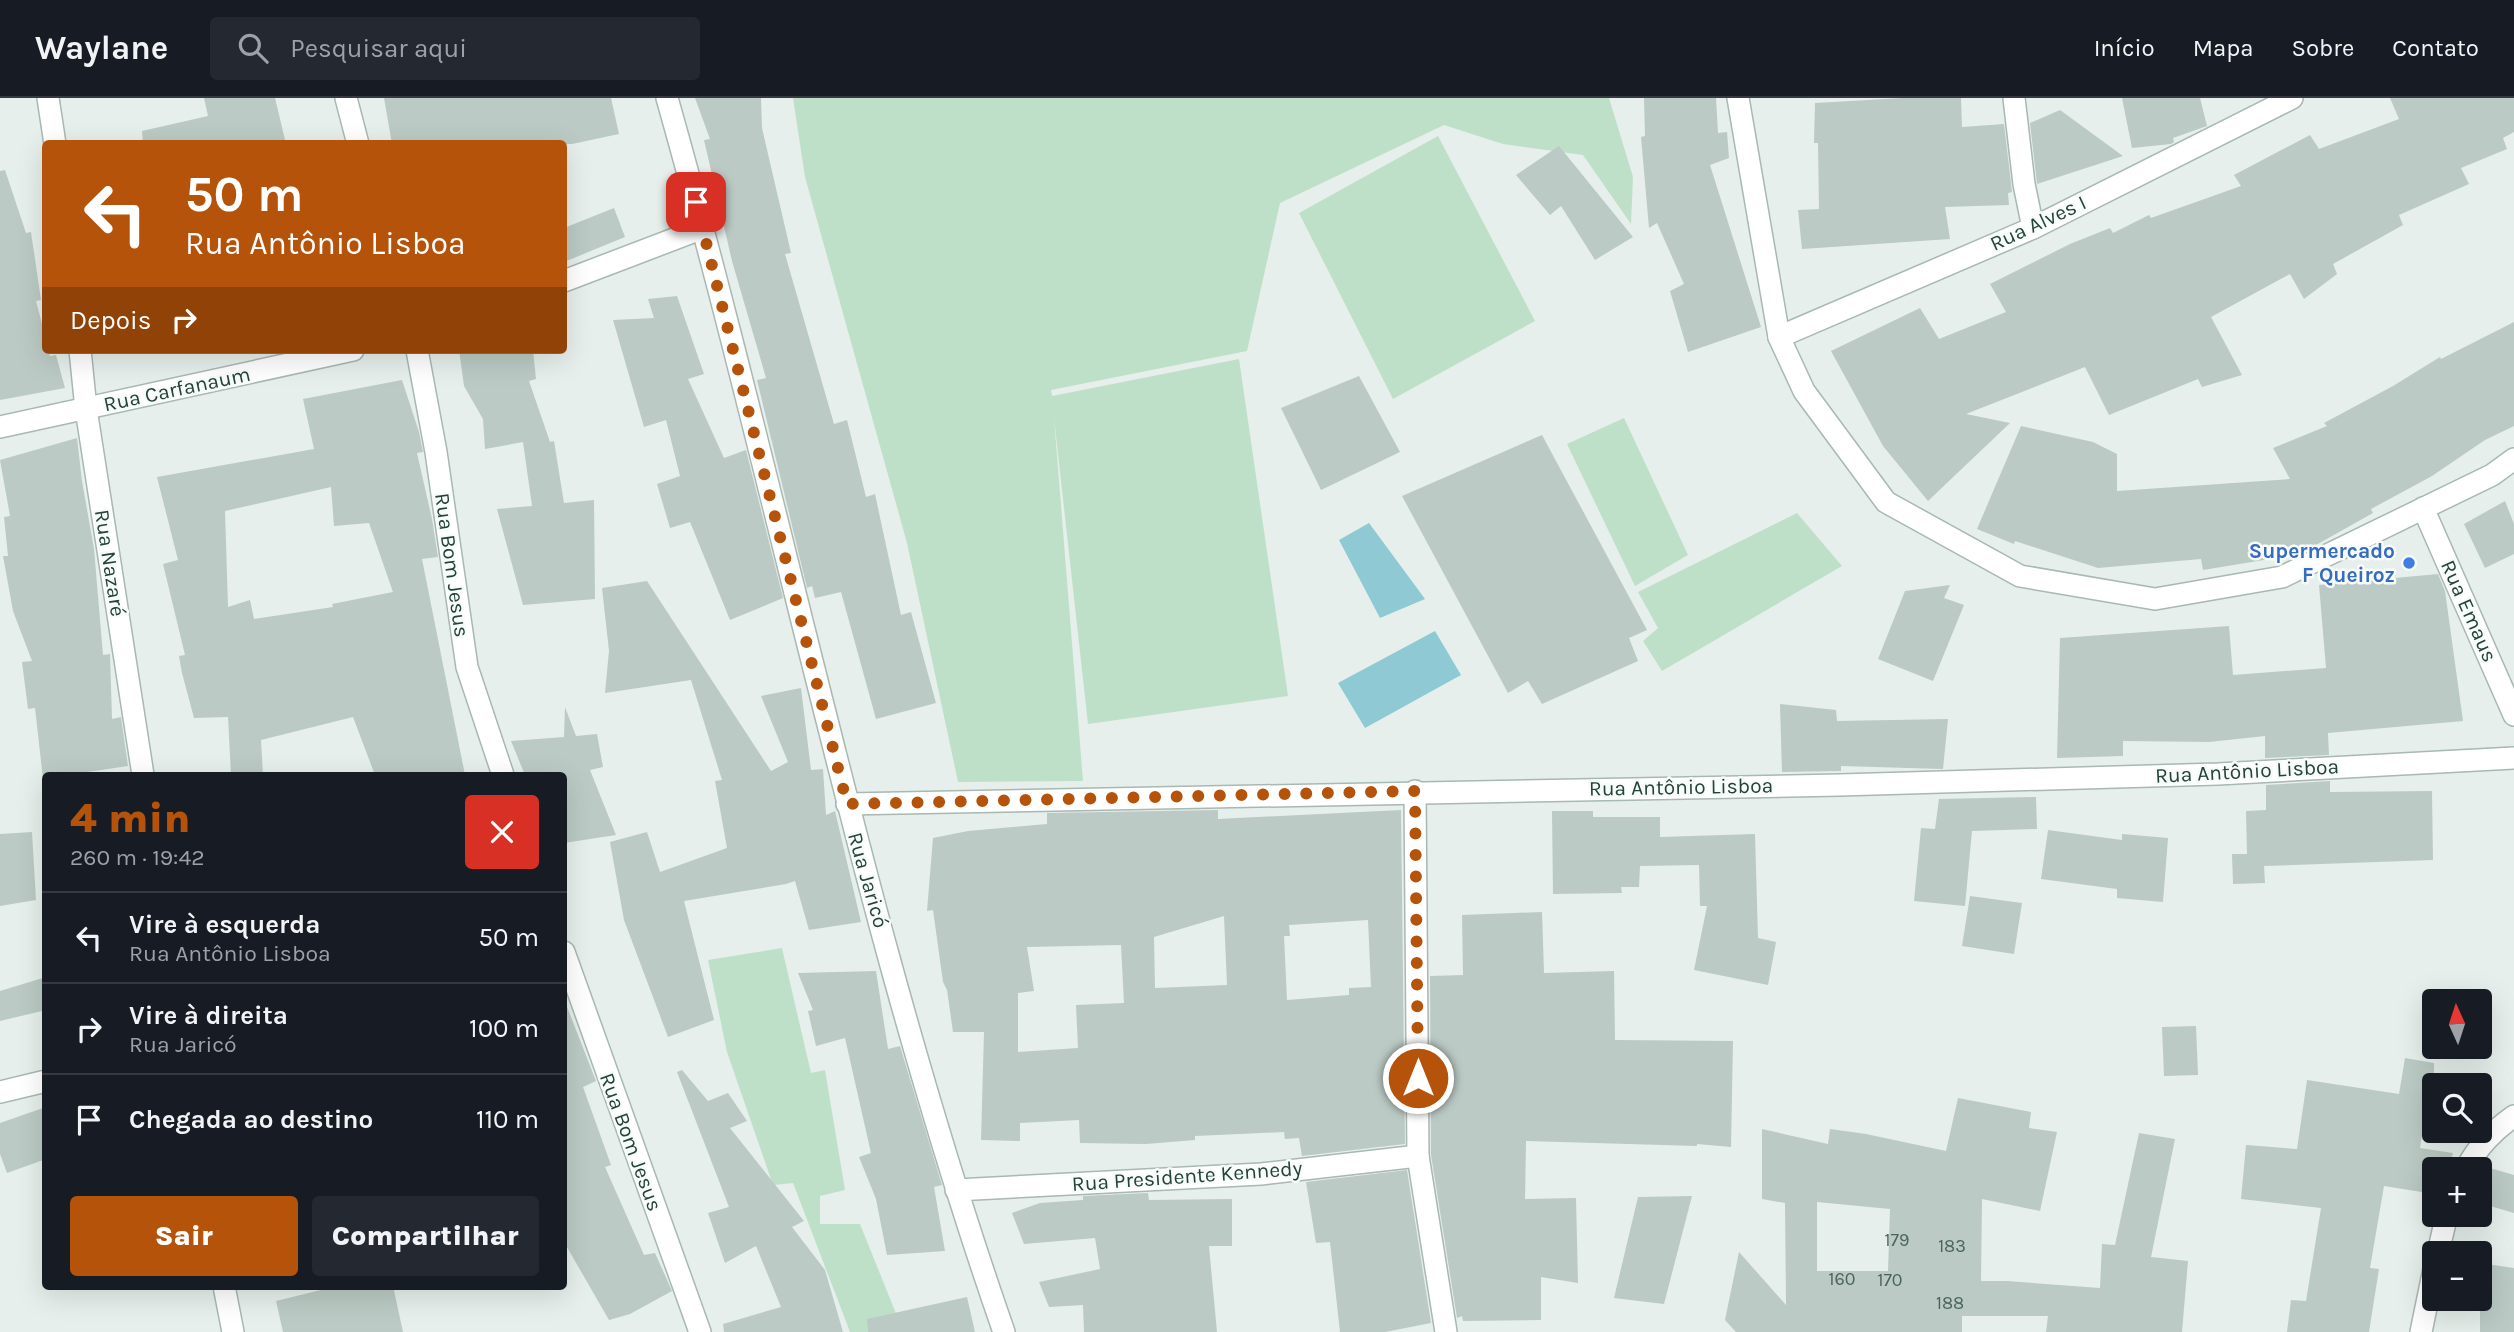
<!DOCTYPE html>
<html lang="pt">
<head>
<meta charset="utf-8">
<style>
  :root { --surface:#171b24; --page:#242831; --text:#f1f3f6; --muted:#9ea1a6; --line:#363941; --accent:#b45309 }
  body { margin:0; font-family:Karla,sans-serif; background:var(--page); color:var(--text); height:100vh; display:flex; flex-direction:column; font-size:26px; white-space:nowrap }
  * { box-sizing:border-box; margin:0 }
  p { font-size:23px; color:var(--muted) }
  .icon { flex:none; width:38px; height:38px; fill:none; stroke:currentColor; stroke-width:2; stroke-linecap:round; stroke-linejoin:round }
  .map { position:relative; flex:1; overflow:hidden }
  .sheet { position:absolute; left:42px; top:674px; width:525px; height:518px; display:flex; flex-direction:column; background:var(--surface); border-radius:7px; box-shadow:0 7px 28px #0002 }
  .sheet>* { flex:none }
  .banner { position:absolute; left:42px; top:42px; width:525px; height:214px; border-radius:7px; box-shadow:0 7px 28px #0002; background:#b45309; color:#fff; overflow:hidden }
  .needle { width:46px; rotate:357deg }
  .buttons { position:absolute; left:2422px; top:891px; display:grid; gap:14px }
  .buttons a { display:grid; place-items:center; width:70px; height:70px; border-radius:7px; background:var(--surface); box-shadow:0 7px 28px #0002; font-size:35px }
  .pin { position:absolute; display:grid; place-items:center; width:60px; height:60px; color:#fff; margin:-30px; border-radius:14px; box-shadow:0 4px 10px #0006 }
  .me { position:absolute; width:77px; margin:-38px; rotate:0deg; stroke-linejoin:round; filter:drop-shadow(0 0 5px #0008) }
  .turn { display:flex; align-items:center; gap:24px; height:147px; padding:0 28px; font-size:32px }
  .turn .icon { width:91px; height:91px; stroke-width:2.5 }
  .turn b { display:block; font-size:49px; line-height:60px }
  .then { display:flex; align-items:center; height:66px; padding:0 28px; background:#0003; gap:14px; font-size:26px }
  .round { display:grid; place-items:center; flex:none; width:74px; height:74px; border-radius:7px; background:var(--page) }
  .overview { display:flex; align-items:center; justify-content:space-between; height:119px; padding:0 28px }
  h1 { font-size:42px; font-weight:800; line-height:52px; color:var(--accent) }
  .button { display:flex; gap:14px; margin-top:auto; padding:14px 28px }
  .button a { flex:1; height:80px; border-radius:7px; background:var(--accent); color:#fff; font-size:28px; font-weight:800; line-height:80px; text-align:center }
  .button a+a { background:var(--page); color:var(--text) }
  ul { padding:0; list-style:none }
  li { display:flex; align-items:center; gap:21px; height:91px; padding:0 28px; border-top:2px solid var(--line) }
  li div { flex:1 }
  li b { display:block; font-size:26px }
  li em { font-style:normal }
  header { display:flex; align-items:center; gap:42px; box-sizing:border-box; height:98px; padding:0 35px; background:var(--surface); border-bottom:2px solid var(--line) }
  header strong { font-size:33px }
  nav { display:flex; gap:38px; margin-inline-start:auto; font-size:24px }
  .search { width:490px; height:63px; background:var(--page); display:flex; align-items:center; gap:18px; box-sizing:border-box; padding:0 24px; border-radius:7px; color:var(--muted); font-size:26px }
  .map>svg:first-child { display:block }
  .green { fill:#bfe0c8 }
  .water { fill:#8ec9d4 }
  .building { fill:#bbcac4; fill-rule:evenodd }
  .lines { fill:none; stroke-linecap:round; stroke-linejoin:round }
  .minor-casing { stroke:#a8b8b2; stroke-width:24 }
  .minor { stroke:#fff; stroke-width:21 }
  .route { stroke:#b45309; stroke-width:12; stroke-dasharray:0 21.6 }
  .shop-dot { fill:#3f7fe0; stroke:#f7fbf9; stroke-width:2.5 }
  .labels { text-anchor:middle; stroke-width:5; stroke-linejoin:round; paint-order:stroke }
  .number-label { font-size:18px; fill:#4a645c }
  .street-label { font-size:21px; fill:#24423a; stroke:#f7fbf9 }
  .shop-label { font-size:21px; font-weight:bold; fill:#366cbe; stroke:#f7fbf9; text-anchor:end }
</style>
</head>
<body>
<header>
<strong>Waylane</strong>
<div class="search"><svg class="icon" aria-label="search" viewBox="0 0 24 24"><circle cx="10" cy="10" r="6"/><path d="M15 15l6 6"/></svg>Pesquisar aqui</div>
<nav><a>Início</a><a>Mapa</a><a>Sobre</a><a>Contato</a></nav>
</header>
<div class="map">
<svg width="2514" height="1234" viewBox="0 0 2514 1234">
  <rect width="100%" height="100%" fill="#e6efeb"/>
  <g class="green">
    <path d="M 793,0 L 1609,0 L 1633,79 L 1631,126 L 1583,57 L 1503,46 L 1444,27 L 1280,105 L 1247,253 L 1051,292 L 1052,298 L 1239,261 L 1288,598 L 1088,626 L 1054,320 L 1083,683 L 958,684 L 907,445 L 805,79 Z"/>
    <path d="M 1438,38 L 1535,223 L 1393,301 L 1299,115 Z"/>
    <path d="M 1624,320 L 1688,457 L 1635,488 L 1567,346 Z"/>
    <path d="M 1797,415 L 1842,468 L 1662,573 L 1643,543 L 1658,530 L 1638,494 Z"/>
    <path d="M 782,850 L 811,975 L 825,972 L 845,1092 L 820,1098 L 820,1126 L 860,1126 L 901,1228 L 881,1234 L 850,1234 L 793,1085 L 773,1087 L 727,954 L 708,862 Z"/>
  </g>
  <g class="water">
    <path d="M 1369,425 L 1425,501 L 1380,520 L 1339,442 Z"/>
    <path d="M 1435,533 L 1461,577 L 1365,630 L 1338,585 Z"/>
  </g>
  <g class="building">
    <path d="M 204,0 L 275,0 L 286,46 L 143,46 L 142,33 L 208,18 Z"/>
    <path d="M 384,0 L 611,0 L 619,36 L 572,46 L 392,46 Z"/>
    <path d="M 695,0 L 761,0 L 762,30 L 791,155 L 785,156 L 834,326 L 847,322 L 866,399 L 875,396 L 901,517 L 911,514 L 936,605 L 876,621 L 841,494 L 815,500 L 812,488 L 807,490 L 757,282 L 766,280 L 732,163 L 704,42 L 710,41 Z"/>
    <path d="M 1644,0 L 1716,0 L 1718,35 L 1727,34 L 1729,60 L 1710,67 L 1761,229 L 1688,254 L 1670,193 L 1684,186 L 1657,125 L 1649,130 L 1641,39 L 1645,38 Z"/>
    <path d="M 1903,0 L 1961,0 L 1962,29 L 2004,26 L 2012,94 L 2008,95 L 2009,107 L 1945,109 L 1950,141 L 1802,151 L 1798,112 L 1819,111 L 1818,45 L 1814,45 L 1815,5 Z"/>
    <path d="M 2122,0 L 2200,0 L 2207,28 L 2173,40 L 2174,44 L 2171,46 L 2132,50 Z"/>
    <path d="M 2390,0 L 2514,0 L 2514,34 L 2503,40 L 2507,51 L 2461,70 L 2469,86 L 2399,117 L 2403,127 L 2333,166 L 2337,176 L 2304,201 L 2290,176 L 2211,219 L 2242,277 L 2202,289 L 2198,281 L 2109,317 L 2085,269 L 1966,316 L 2010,325 L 1928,403 L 1883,348 L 1831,253 L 1920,210 L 1939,241 L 2006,214 L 1990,186 L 2070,146 L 2110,130 L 2113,135 L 2149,117 L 2151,120 L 2241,88 L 2234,77 L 2310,37 L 2319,51 L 2399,21 Z"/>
    <path d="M 2060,12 L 2123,58 L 2037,86 L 2030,25 Z"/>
    <path d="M 1559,48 L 1633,139 L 1595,162 L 1561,108 L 1550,117 L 1516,77 Z"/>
    <path d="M 5,72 L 26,135 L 31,134 L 41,202 L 36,203 L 46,241 L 46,252 L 48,252 L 50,258 L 56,257 L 65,290 L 0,302 L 0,73 Z"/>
    <path d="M 614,110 L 625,139 L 564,164 L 564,130 Z"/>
    <path d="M 677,198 L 704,276 L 688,281 L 724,360 L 746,352 L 783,500 L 730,522 L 690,424 L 670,430 L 657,386 L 680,378 L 666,322 L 644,329 L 613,222 L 654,220 L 648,201 Z"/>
    <path d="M 2514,224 L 2514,328 L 2485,342 L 2432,378 L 2371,411 L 2373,415 L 2300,456 L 2203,472 L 2201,461 L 2098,470 L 2015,443 L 2014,446 L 1977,431 L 2021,328 L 2093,344 L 2117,356 L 2117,393 L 2290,381 L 2273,350 L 2327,328 L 2324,325 L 2393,288 L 2440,259 L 2441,261 Z"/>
    <path d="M 459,252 L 533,252 L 536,281 L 529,283 L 550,344 L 554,343 L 564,405 L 594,402 L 595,501 L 523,507 L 497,411 L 532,408 L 523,344 L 485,351 L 483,321 L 464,288 Z"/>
    <path d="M 1359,278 L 1400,354 L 1321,392 L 1281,310 Z"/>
    <path d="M 402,282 L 419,334 L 423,354 L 417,355 L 432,421 L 438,459 L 422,461 L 465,677 L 375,677 L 353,619 L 261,642 L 263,677 L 231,677 L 228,619 L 194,620 L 182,575 L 179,558 L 185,557 L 163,466 L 178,462 L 157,379 L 314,351 L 303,301 ZM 331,389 L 334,428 L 369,425 L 393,494 L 332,506 L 333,509 L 254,521 L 250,502 L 228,509 L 225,413 Z"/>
    <path d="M 1542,337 L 1647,532 L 1629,540 L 1638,563 L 1542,606 L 1528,583 L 1508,595 L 1402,398 Z"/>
    <path d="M 77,340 L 82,383 L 94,451 L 103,557 L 110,556 L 112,621 L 121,619 L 128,668 L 67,677 L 46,677 L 46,680 L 43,681 L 35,610 L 28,611 L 22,564 L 32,563 L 13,513 L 3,458 L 8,458 L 4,419 L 10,418 L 0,362 Z"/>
    <path d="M 2505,403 L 2514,426 L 2514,456 L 2485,470 L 2464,426 Z"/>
    <path d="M 2438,476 L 2445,493 L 2463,623 L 2328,635 L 2329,657 L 2265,660 L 2265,638 L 2209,644 L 2123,643 L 2123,658 L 2057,660 L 2060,540 L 2229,528 L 2233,577 L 2326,570 L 2319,487 Z"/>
    <path d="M 647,483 L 771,673 L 788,664 L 761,598 L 801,590 L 811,672 L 823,671 L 826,717 L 835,713 L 861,824 L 809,832 L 795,783 L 786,786 L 684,803 L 714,922 L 668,939 L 624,822 L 610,744 L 647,734 L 660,774 L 727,750 L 715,683 L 722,682 L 691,582 L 605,595 L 609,553 L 602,490 Z"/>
    <path d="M 1950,487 L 1944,500 L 1964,507 L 1933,583 L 1878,561 L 1905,493 Z"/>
    <path d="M 1780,606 L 1836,612 L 1837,623 L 1948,621 L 1943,671 L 1841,668 L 1841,673 L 1782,674 Z"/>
    <path d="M 565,609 L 576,638 L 597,636 L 603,669 L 590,672 L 616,737 L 564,745 L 564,677 L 525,677 L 511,643 L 564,639 Z"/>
    <path d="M 2330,683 L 2330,694 L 2432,693 L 2433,762 L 2264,768 L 2265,785 L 2233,786 L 2232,756 L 2247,756 L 2246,713 L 2266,712 L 2266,687 Z"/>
    <path d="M 2036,699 L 2037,731 L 1972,733 L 1965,808 L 1914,803 L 1921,730 L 1935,731 L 1939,701 Z"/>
    <path d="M 1218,712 L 1218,721 L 1401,712 L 1405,1046 L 1302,1058 L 1299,1040 L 1285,1041 L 1284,1034 L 1195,1038 L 1195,1042 L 1146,1046 L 1080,1045 L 1079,1022 L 1020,1025 L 1020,1043 L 981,1042 L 984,934 L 953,934 L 947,892 L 943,884 L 933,812 L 927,813 L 933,740 L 968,733 L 1047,726 L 1047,715 ZM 1224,818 L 1227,887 L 1155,890 L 1154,839 ZM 1368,822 L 1371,889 L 1349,890 L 1349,897 L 1287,902 L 1284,838 L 1290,838 L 1289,827 ZM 1121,847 L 1124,905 L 1076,907 L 1078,950 L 1018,954 L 1018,895 L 1034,893 L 1027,849 Z"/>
    <path d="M 1552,713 L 1593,713 L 1593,719 L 1660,719 L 1660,739 L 1755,736 L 1758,840 L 1776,844 L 1768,887 L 1694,872 L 1707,808 L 1700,808 L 1699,767 L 1640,768 L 1639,789 L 1621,789 L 1622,795 L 1553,796 Z"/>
    <path d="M 2048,732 L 2122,742 L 2122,736 L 2168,740 L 2163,804 L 2117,800 L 2117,791 L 2041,781 Z"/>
    <path d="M 32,734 L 36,802 L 0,808 L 0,736 Z"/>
    <path d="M 1970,798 L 2022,805 L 2014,856 L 1962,848 Z"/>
    <path d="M 1542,814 L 1544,875 L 1614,873 L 1615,942 L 1733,943 L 1731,1049 L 1697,1046 L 1697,1048 L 1526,1043 L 1525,1101 L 1576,1100 L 1578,1185 L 1541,1179 L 1541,1222 L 1463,1223 L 1462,1218 L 1457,1220 L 1431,1057 L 1430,878 L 1463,877 L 1462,817 Z"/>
    <path d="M 876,873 L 888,951 L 900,948 L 942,1087 L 934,1089 L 945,1153 L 887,1157 L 876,1101 L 859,1059 L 871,1055 L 845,940 L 816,948 L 808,913 L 813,912 L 798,875 Z"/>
    <path d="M 46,879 L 46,912 L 0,923 L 0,893 Z"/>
    <path d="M 564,901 L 596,983 L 583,989 L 611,1067 L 605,1069 L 644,1157 L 655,1155 L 672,1193 L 630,1216 L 609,1222 L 564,1144 Z"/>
    <path d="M 2196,928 L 2198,977 L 2164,978 L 2162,929 Z"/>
    <path d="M 2405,960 L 2434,965 L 2434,994 L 2429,993 L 2420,1050 L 2453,1055 L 2452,1059 L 2457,1061 L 2453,1071 L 2434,1071 L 2434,1096 L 2384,1088 L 2370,1170 L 2379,1171 L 2369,1234 L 2287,1234 L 2291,1202 L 2306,1203 L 2321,1110 L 2241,1101 L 2246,1047 L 2297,1051 L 2307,982 L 2399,996 Z"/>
    <path d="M 682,972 L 708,1003 L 728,995 L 747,1023 L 730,1030 L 804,1123 L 792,1129 L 825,1172 L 843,1234 L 724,1234 L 723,1226 L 781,1209 L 756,1148 L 725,1165 L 708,1115 L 729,1109 L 677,974 Z"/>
    <path d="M 1958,1000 L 2031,1014 L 2029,1030 L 2057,1034 L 2040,1113 L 1982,1101 L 1981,1183 L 2007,1183 L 2100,1190 L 2102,1146 L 2115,1147 L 2139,1035 L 2175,1041 L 2151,1159 L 2188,1163 L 2182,1234 L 2046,1234 L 2048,1218 L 1962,1218 L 1962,1234 L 1736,1234 L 1725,1222 L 1739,1154 L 1786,1207 L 1785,1105 L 1762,1101 L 1762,1031 L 1828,1046 L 1830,1031 L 1866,1036 L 1946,1053 ZM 1817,1104 L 1890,1111 L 1888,1173 L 1817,1173 Z"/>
    <path d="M 46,1009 L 46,1061 L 7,1075 L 0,1056 L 0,1025 Z"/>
    <path d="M 2483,1068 L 2514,1077 L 2514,1115 L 2480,1105 L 2480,1073 Z"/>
    <path d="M 1407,1072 L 1431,1225 L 1385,1234 L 1340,1234 L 1330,1144 L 1316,1145 L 1306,1084 Z"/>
    <path d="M 1148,1095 L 1149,1102 L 1232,1101 L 1232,1148 L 1209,1148 L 1217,1234 L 1084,1234 L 1083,1207 L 1049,1209 L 1039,1184 L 1100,1171 L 1095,1140 L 1024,1146 L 1012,1115 L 1040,1105 L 1083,1102 L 1083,1098 Z"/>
    <path d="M 1692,1098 L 1664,1206 L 1614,1200 L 1638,1099 Z"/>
    <path d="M 2480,1165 L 2514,1170 L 2514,1234 L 2480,1234 Z"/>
    <path d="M 337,1188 L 393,1188 L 403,1234 L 283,1234 L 276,1203 Z"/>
    <path d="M 967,1199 L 975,1234 L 868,1234 L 867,1221 Z"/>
  </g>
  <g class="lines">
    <g class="minor-casing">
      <g id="minor">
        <path d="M 48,0 L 55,46"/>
        <path d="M 346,0 L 358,46"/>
        <path d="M 667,0 C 783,410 863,831 1004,1234"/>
        <path d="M 1738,0 L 1779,239 L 1804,293 L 1886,404 L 2020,478 L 2155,501 L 2282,479 L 2492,377 L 2514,361"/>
        <path d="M 2014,0 L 2024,86 L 2033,130"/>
        <path d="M 564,183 L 703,130"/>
        <path d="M 1779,239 L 2033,130 L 2292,0"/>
        <path d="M 80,252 L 86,311 L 143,677"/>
        <path d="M 417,252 L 436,354 L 467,569 L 503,677"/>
        <path d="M 0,329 L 353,252"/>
        <path d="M 2423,410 L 2514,617"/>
        <path d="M 1415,693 L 1418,1058 L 1446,1234"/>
        <path d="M 847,706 L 1840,687 L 2218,676 L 2514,660"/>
        <path d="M 564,854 L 700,1234"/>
        <path d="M 0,994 L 46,983"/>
        <path d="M 2466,1071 C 2478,1048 2493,1033 2514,1018"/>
        <path d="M 956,1092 L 1261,1076 L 1418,1058"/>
        <path d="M 2438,1155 L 2447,1116"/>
        <path d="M 224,1188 L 233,1234"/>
        <path d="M 2421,1234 L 2434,1171"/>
      </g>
    </g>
    <use href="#minor" class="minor"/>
  </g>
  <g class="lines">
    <path class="route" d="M 696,104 L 847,706 L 1415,693 L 1418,980"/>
  </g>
  <circle class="shop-dot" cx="2409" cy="465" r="7"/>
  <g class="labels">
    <g class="number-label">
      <text x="1897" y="1148">179</text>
      <text x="1952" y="1154">183</text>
      <text x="1842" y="1187">160</text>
      <text x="1890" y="1188">170</text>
      <text x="1950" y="1211">188</text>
    </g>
    <g class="street-label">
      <text transform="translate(2038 125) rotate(-25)" y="7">Rua Alves I</text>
      <text transform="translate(177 291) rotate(-12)" y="7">Rua Carfanaum</text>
      <text transform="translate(110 465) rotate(81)" y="7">Rua Nazaré</text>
      <text transform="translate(452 467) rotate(82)" y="7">Rua Bom Jesus</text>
      <text transform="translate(2469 513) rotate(66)" y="7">Rua Emaus</text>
      <text transform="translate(2247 673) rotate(-3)" y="7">Rua Antônio Lisboa</text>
      <text transform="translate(1681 689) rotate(-1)" y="7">Rua Antônio Lisboa</text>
      <text transform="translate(868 782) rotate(74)" y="7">Rua Jaricó</text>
      <text transform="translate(631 1044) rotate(70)" y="7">Rua Bom Jesus</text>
      <text transform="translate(1187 1078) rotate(-4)" y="7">Rua Presidente Kennedy</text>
    </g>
    <g class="shop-label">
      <text x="2395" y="460">Supermercado<tspan x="2395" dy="24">F Queiroz</tspan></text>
    </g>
  </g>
</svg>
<div class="buttons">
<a><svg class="needle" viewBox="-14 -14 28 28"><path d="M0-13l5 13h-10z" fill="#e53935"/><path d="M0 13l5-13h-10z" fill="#9ea1a6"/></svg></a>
<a><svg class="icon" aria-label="search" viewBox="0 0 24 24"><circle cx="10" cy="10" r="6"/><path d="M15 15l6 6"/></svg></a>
<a>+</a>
<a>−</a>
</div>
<div class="pin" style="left:696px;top:104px;background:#d93025"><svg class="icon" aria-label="arrive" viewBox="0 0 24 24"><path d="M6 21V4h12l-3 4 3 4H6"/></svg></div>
<svg class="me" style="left:1418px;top:980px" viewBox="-20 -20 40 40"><circle r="17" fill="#b45309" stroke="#fff" stroke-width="3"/><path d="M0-11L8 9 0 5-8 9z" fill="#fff"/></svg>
<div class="banner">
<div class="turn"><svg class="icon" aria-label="left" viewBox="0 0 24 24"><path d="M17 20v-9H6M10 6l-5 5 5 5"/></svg><div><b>50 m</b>Rua Antônio Lisboa</div></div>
<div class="then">Depois<svg class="icon" aria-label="right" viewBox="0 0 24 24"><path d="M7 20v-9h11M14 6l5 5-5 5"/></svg></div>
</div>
<section class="sheet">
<div class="overview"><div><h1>4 min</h1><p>260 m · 19:42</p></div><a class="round" style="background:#d93025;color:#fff"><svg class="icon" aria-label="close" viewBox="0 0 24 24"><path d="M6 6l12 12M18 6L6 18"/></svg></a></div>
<ul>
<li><svg class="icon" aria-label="left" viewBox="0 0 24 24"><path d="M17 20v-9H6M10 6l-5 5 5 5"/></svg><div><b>Vire à esquerda</b><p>Rua Antônio Lisboa</p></div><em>50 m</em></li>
<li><svg class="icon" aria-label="right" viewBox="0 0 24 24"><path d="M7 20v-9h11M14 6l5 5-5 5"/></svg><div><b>Vire à direita</b><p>Rua Jaricó</p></div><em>100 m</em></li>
<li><svg class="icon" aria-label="arrive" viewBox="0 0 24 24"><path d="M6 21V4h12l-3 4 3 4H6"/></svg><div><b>Chegada ao destino</b></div><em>110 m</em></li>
</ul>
<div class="button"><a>Sair</a><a>Compartilhar</a></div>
</section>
</div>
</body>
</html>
